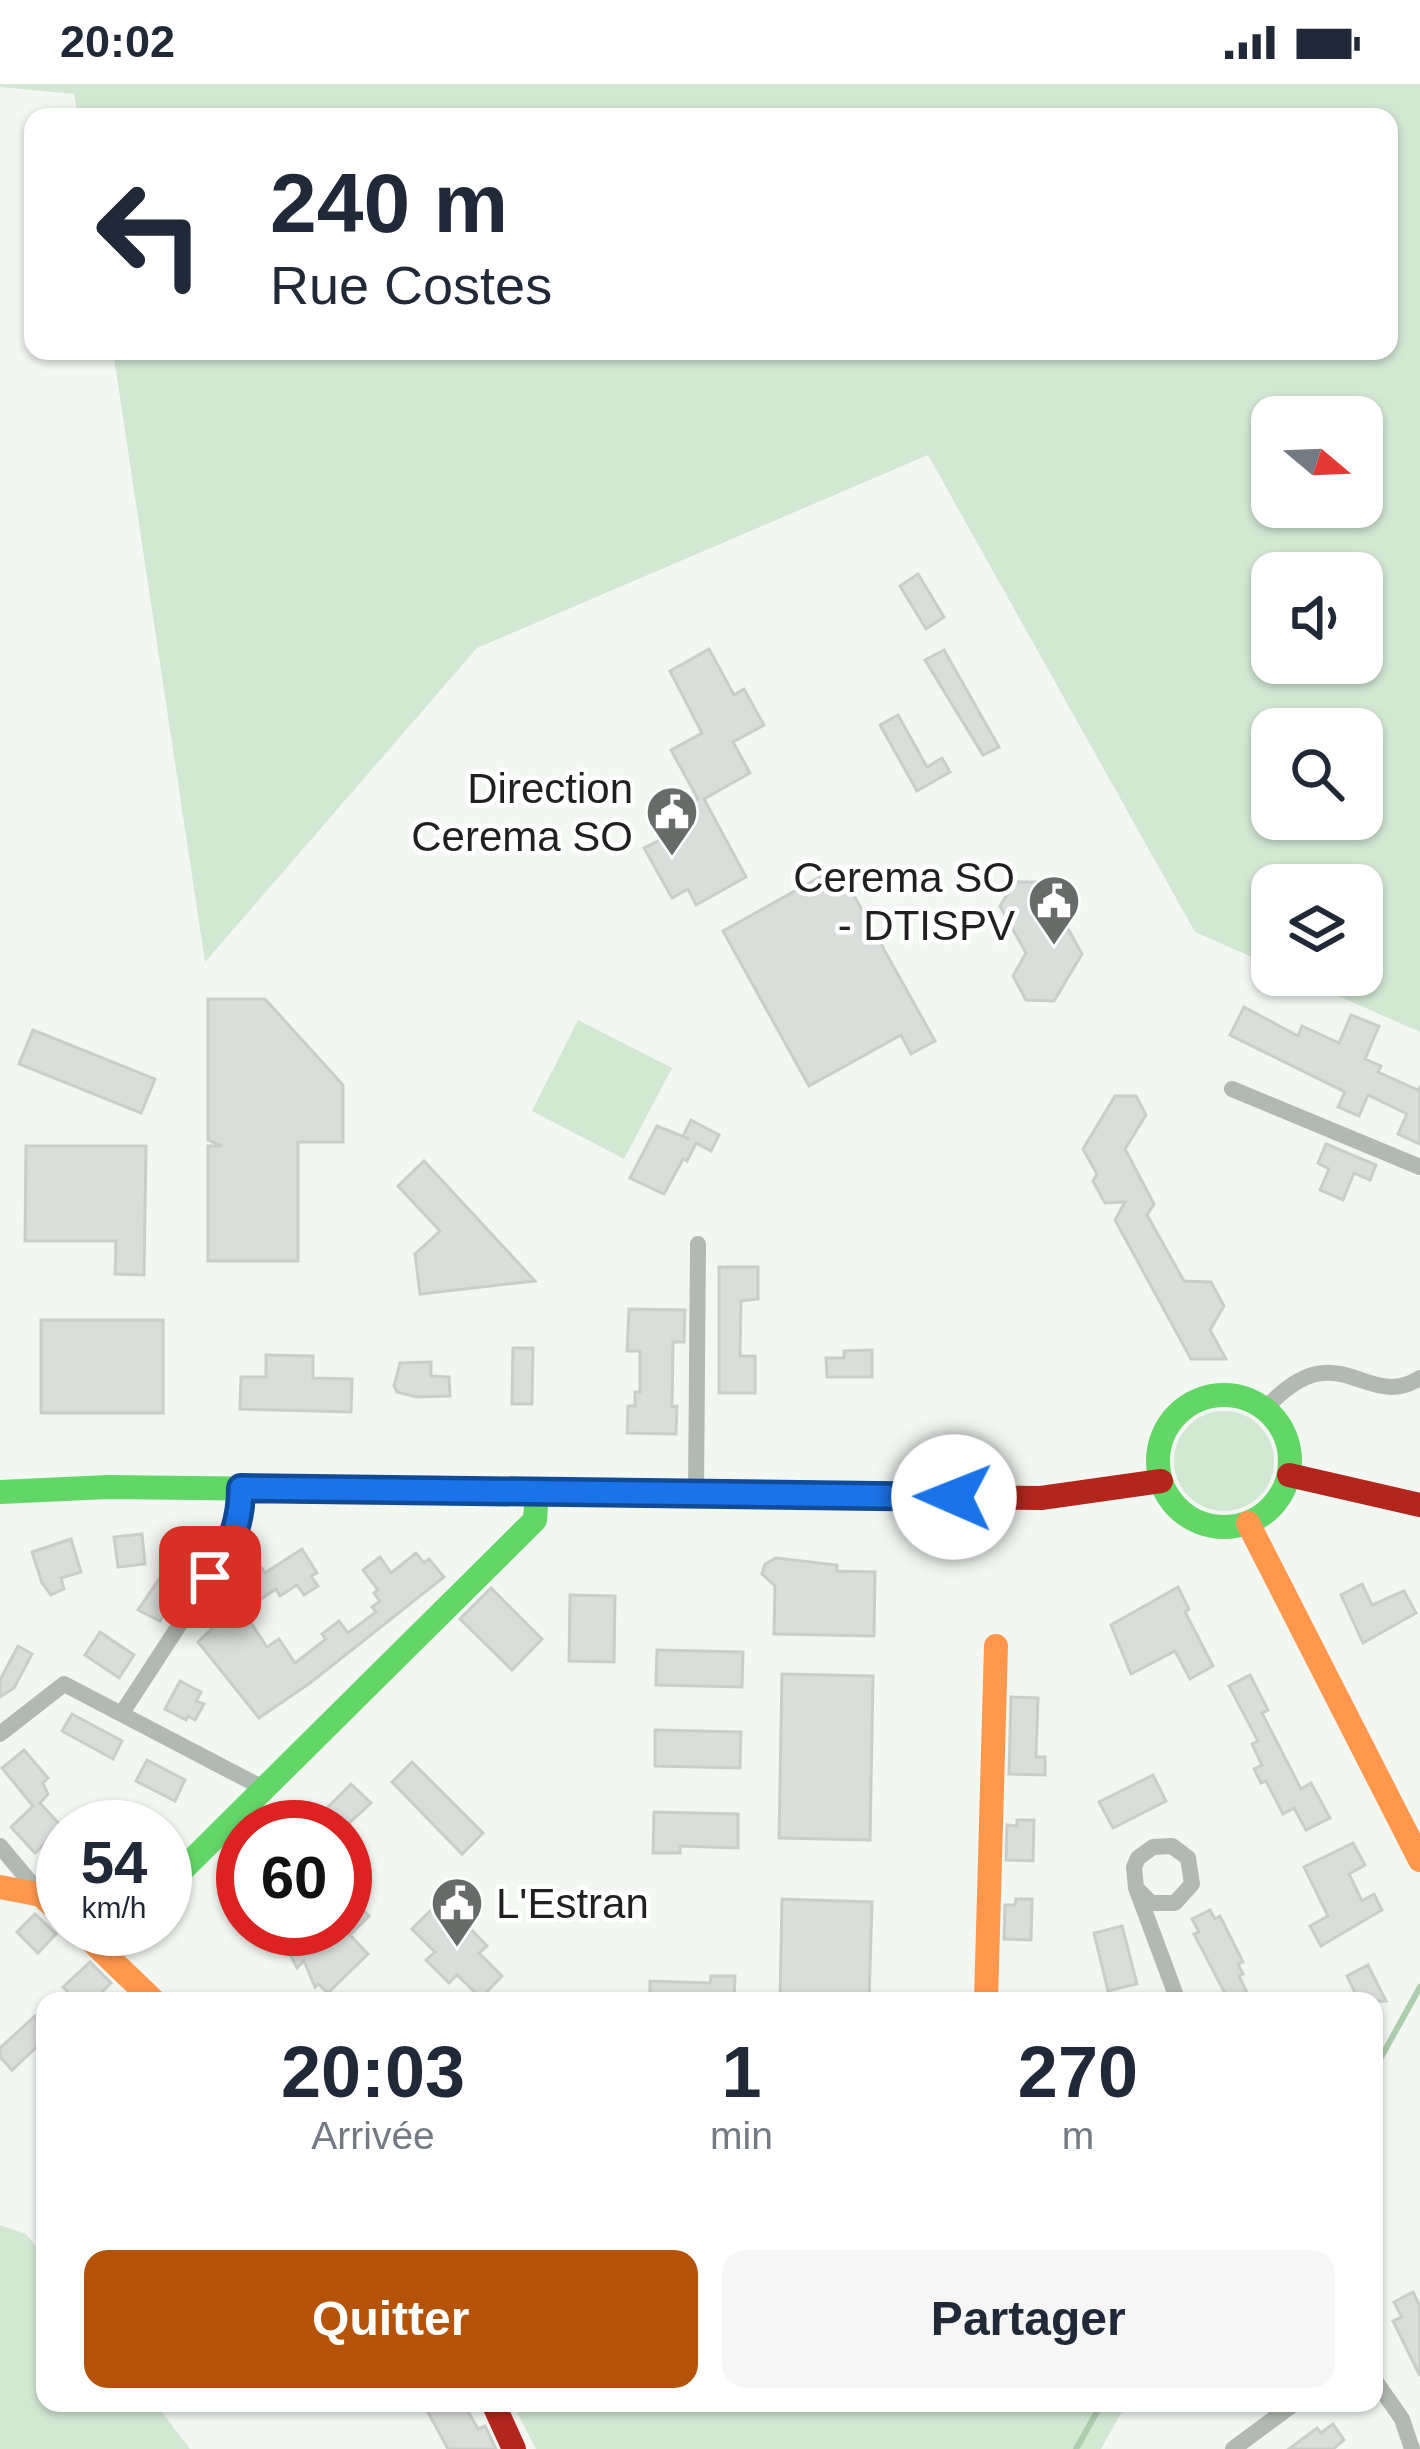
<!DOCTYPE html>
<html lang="fr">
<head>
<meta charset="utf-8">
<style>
  :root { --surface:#fff; --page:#f6f6f7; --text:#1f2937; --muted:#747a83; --accent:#b45309 }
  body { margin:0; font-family:Arial,sans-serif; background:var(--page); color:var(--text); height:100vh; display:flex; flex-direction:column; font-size:45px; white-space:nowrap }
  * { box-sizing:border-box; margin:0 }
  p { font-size:39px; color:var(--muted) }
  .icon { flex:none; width:66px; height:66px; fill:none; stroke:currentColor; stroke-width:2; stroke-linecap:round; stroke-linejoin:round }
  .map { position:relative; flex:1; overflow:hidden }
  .details { position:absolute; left:36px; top:1908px; width:1347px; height:420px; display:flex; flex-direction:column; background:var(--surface); border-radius:24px; box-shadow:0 3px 9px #0004 }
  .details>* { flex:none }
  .guide { position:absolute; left:24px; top:24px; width:1374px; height:252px; border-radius:24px; box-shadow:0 3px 9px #0004; background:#fff; color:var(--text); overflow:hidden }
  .needle { width:78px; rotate:109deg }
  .buttons { position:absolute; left:1251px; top:312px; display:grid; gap:24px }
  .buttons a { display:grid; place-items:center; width:132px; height:132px; border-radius:24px; background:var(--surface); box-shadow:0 3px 9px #0004; font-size:60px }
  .speed { position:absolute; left:36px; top:1716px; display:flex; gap:24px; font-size:60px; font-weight:700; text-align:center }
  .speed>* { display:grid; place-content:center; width:156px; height:156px; border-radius:50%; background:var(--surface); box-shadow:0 3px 9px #0004; line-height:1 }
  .speed small { font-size:30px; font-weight:400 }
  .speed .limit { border:18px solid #d22; background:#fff; color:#111 }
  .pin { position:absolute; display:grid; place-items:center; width:102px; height:102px; color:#fff; margin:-51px; border-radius:24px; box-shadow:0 6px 18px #0006 }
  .me { position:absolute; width:132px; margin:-66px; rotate:271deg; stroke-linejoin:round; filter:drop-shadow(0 0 9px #0008) }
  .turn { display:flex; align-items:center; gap:42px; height:252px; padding:0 48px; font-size:54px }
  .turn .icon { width:156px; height:156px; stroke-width:2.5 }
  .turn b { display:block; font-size:84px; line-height:102px }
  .eta { display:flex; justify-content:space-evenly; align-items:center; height:204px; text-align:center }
  .eta b { font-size:72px; font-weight:700; line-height:84px }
  .cta { display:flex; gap:24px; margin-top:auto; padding:24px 48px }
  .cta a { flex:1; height:138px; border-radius:24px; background:var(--accent); color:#fff; font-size:48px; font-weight:700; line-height:138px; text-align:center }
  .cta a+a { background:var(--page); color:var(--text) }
  .status { display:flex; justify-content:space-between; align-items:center; height:84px; padding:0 60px; background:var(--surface); direction:ltr }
  .status svg { height:33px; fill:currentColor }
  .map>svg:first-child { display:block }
  .green { fill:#d3e8d3; fill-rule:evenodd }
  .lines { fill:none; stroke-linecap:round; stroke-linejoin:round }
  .stream { stroke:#aeccae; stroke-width:6 }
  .building { fill:#dadeda; stroke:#caceca; stroke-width:3 }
  .street { stroke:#b2b9b2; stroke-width:16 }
  .fast { stroke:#63d668; stroke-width:24 }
  .slow { stroke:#ff974d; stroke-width:24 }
  .jam { stroke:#b3261e; stroke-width:24 }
  .route-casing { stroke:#114b97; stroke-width:30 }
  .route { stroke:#1a73e8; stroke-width:21 }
  .labels { text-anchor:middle; stroke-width:9; stroke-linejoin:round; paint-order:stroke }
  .poi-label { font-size:42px; fill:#1e211e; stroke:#fff; text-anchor:end }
</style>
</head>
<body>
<div class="status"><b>20:02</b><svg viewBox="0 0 49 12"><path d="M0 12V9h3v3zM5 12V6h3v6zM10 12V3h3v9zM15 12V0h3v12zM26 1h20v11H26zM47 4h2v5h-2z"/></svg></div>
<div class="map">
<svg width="1420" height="2365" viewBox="0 0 1420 2365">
  <rect width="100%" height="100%" fill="#f2f7f2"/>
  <g class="green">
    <path d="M 0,0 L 1420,0 L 1420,948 L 1291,891 L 1362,891 L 1362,801 L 1272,801 L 1272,882 L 1195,848 L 928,371 L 477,564 L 205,878 L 113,267 L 1389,267 L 1389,33 L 78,33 L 74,10 L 0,3 ZM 1362,333 L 1362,423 L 1272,423 L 1272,333 ZM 1362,489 L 1362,579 L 1272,579 L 1272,489 ZM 1272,645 L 1362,645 L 1362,735 L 1272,735 Z"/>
    <path d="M 578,936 L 672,984 L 624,1075 L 532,1027 Z"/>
    <circle cx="1224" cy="1377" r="50"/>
    <path d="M 0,2141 L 26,2150 L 45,2174 L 45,2319 L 155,2319 L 190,2365 L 0,2365 Z"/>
    <path d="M 512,2319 L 1127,2319 L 1101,2365 L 536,2365 Z"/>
  </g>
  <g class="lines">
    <g class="stream">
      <path d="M 1374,1986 L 1420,1903"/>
      <path d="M 1076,2365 L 1102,2319"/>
    </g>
  </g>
  <g class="building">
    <path d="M 918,490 L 944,533 L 926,545 L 900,502 Z"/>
    <path d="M 709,565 L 734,611 L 744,605 L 764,641 L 733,658 L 750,689 L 704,715 L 746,793 L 696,821 L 688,805 L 672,814 L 644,764 L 660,756 L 652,742 L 698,715 L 671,666 L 702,649 L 670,587 Z"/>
    <path d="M 944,566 L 999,663 L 983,671 L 925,576 Z"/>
    <path d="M 898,631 L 927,683 L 942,674 L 950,688 L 917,707 L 880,641 Z"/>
    <path d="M 838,783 L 935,957 L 911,970 L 901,951 L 809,1002 L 723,847 Z"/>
    <path d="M 1015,798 L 1042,798 L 1082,870 L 1054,917 L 1026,916 L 1013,892 L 1026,869 L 1000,822 Z"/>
    <path d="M 208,915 L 265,915 L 343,1001 L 343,1058 L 298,1058 L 298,1177 L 208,1177 L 208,1062 L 222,1062 L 208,1056 Z"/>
    <path d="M 1244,923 L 1298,952 L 1302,942 L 1339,959 L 1351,931 L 1379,942 L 1365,975 L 1381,982 L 1378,988 L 1418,1006 L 1420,1003 L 1420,1060 L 1398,1050 L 1407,1030 L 1368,1011 L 1359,1032 L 1338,1023 L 1345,1008 L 1230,951 Z"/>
    <path d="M 33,946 L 155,995 L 141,1029 L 19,980 Z"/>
    <path d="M 1115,1012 L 1136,1012 L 1146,1031 L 1125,1065 L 1154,1120 L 1147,1131 L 1184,1197 L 1211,1198 L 1224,1222 L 1210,1246 L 1226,1275 L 1191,1275 L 1115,1136 L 1125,1118 L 1105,1119 L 1093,1097 L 1097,1090 L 1083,1065 Z"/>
    <path d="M 691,1036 L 719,1051 L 711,1067 L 696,1059 L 687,1077 L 683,1075 L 664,1110 L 630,1094 L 657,1042 L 689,1055 L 683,1052 Z"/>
    <path d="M 1326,1060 L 1376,1081 L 1370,1096 L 1354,1089 L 1343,1116 L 1320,1106 L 1329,1085 L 1318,1079 Z"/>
    <path d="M 26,1062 L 146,1062 L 144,1191 L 115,1190 L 116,1157 L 25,1157 Z"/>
    <path d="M 424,1077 L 535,1197 L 420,1210 L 415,1170 L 440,1147 L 398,1102 Z"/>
    <path d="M 719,1183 L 758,1183 L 758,1215 L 741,1217 L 740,1272 L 755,1272 L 755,1309 L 719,1309 Z"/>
    <path d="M 629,1225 L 685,1226 L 684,1258 L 673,1258 L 672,1323 L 677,1322 L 676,1350 L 627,1349 L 628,1322 L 635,1322 L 635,1308 L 640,1308 L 640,1267 L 627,1267 Z"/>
    <rect x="41" y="1236" width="122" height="93"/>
    <path d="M 513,1264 L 533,1264 L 532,1320 L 512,1320 Z"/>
    <path d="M 872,1266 L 872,1293 L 827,1293 L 826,1274 L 844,1274 L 844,1267 Z"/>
    <path d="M 266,1271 L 313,1272 L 313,1294 L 352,1295 L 351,1328 L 240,1325 L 241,1293 L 266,1293 Z"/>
    <path d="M 431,1278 L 431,1292 L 449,1293 L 450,1312 L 416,1313 L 397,1308 L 394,1302 L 400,1279 Z"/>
    <path d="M 142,1450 L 145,1480 L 118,1483 L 114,1453 Z"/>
    <path d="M 71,1455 L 81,1488 L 61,1494 L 64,1505 L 51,1511 L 42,1499 L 32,1468 Z"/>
    <path d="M 302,1465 L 317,1489 L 311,1492 L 318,1502 L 304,1511 L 297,1501 L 280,1512 L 276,1505 L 243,1527 L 267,1563 L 279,1555 L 295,1579 L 326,1555 L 322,1550 L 339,1537 L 348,1549 L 376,1528 L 372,1523 L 380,1517 L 374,1509 L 378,1506 L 363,1486 L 380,1473 L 391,1489 L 416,1469 L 424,1479 L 429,1475 L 444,1493 L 310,1599 L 259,1634 L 198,1558 L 222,1535 L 217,1528 L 233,1518 L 228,1511 L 242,1503 L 239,1498 L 262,1484 L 265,1489 Z"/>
    <path d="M 776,1474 L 837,1481 L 837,1487 L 875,1488 L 874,1552 L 774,1550 L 775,1502 L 762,1490 L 765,1480 Z"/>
    <path d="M 176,1478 L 190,1487 L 160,1537 L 138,1526 L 166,1485 L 170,1487 Z"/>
    <path d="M 1362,1500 L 1372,1521 L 1404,1507 L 1416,1529 L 1363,1559 L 1341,1511 Z"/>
    <path d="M 1178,1503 L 1189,1525 L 1185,1528 L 1213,1582 L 1190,1595 L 1175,1567 L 1131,1590 L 1111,1541 Z"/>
    <path d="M 491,1504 L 542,1555 L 512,1586 L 460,1535 Z"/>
    <path d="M 570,1511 L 615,1512 L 614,1578 L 569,1577 Z"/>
    <path d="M 100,1548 L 134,1571 L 119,1594 L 85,1571 Z"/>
    <path d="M 18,1562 L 32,1570 L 14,1604 L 0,1613 L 0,1596 Z"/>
    <path d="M 657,1566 L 743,1568 L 742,1603 L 656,1601 Z"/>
    <path d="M 782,1590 L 873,1592 L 870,1756 L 779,1754 Z"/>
    <path d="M 1250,1591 L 1268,1626 L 1262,1629 L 1301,1705 L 1311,1699 L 1330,1734 L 1306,1746 L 1294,1724 L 1283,1730 L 1266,1697 L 1261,1699 L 1254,1685 L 1262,1681 L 1252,1660 L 1258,1657 L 1229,1602 Z"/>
    <path d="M 180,1597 L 201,1608 L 196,1617 L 204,1620 L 195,1636 L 188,1632 L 186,1636 L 165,1625 Z"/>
    <path d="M 1011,1613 L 1038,1614 L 1036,1673 L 1045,1673 L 1045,1691 L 1009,1690 Z"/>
    <path d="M 72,1630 L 122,1657 L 113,1675 L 62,1647 Z"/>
    <path d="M 655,1646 L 741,1648 L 740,1684 L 655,1682 Z"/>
    <path d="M 24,1666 L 48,1694 L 43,1699 L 48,1710 L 40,1719 L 62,1743 L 35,1769 L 11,1743 L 33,1722 L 2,1684 Z"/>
    <path d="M 147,1676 L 185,1696 L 175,1717 L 136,1697 Z"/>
    <path d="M 412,1678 L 483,1749 L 462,1770 L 392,1698 Z"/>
    <path d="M 1153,1691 L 1166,1717 L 1113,1744 L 1099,1718 Z"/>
    <path d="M 351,1700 L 371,1719 L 345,1743 L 294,1743 L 304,1723 L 316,1735 Z"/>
    <path d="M 654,1728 L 738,1730 L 738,1764 L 680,1762 L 680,1769 L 653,1769 Z"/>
    <path d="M 1017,1736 L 1034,1736 L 1033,1777 L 1006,1776 L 1007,1741 L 1017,1742 Z"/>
    <path d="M 1353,1759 L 1365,1781 L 1349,1790 L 1362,1817 L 1374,1810 L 1382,1826 L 1321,1862 L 1310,1842 L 1328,1832 L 1304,1783 Z"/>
    <path d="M 345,1808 L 369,1832 L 350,1851 L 368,1870 L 328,1909 L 318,1900 L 315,1903 L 304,1877 L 297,1884 L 277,1845 L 345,1846 Z"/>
    <path d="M 782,1815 L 872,1818 L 869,1917 L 780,1917 Z"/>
    <path d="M 1016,1815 L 1032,1815 L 1031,1856 L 1004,1855 L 1005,1821 L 1015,1821 Z"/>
    <path d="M 435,1822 L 458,1845 L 465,1839 L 487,1862 L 479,1869 L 502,1892 L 481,1914 L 457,1891 L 449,1899 L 426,1876 L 435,1868 L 412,1845 Z"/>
    <path d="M 1210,1826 L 1215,1835 L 1220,1832 L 1243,1878 L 1238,1880 L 1243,1890 L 1239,1892 L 1251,1917 L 1229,1917 L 1194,1850 L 1199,1848 L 1192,1835 Z"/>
    <path d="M 35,1830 L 56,1850 L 38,1869 L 17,1848 Z"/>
    <path d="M 1122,1842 L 1137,1900 L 1108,1907 L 1094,1849 Z"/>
    <path d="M 90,1878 L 111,1899 L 93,1917 L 58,1917 L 68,1908 L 63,1903 Z"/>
    <path d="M 1368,1881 L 1386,1917 L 1359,1917 L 1347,1892 Z"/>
    <path d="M 711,1892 L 735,1892 L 734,1917 L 650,1917 L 650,1897 L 710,1899 Z"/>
    <path d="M 35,1932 L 45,1943 L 45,1955 L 12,1986 L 0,1973 L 0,1964 Z"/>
    <path d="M 1413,2208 L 1420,2222 L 1420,2292 L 1393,2237 L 1402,2233 L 1394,2218 Z"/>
    <path d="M 423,2319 L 463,2319 L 478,2345 L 485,2342 L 496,2365 L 448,2365 Z"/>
    <path d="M 1333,2340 L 1344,2356 L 1333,2365 L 1289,2365 L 1317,2344 L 1321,2349 Z"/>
  </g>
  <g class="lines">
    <g class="street">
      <path d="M 1232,1005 L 1420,1083"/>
      <path d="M 1265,1325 C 1339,1244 1365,1329 1420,1294"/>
      <path d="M 696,1409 L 698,1160"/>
      <path d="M 122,1629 L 232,1460 L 241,1428 L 241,1404"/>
      <path d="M 0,1650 L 64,1600 L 263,1704"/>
      <path d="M 0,1762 L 41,1811"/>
      <path d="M 1136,1804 L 1151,1819 L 1175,1819 L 1192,1800 L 1188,1774 L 1172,1762 L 1153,1763 L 1138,1774 L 1134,1783 L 1136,1804 L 1178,1917"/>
      <path d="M 103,1867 L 124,1845"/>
      <path d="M 1374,2295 L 1402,2335 L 1412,2365"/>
      <path d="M 1233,2365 L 1295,2319"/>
    </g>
    <g class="fast">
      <circle cx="1224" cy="1377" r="66"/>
      <path d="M 0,1408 L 108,1403 L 810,1411"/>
      <path d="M 165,1803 L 535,1436 L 537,1407"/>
    </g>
    <g class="slow">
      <path d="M 1248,1439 L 1420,1776"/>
      <path d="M 0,1803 L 41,1811 L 63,1831"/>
      <path d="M 79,1845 L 154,1917"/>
      <path d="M 986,1917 L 996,1562"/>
    </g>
    <g class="jam">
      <path d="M 1289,1391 L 1420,1421"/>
      <path d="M 810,1411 L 1041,1414 L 1161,1397"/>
      <path d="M 493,2319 L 514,2365"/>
    </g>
  </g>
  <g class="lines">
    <g class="route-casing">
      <path id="route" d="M 210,1493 C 230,1464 241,1441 241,1404 L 954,1413"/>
    </g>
    <use href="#route" class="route"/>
  </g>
  <defs>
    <g id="civic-pin" transform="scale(2.7)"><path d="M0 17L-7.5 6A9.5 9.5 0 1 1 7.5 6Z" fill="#686c68" stroke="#fff"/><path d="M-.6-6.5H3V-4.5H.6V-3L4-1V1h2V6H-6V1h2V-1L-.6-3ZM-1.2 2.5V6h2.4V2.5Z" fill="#fff"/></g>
  </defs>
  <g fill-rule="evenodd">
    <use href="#civic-pin" x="672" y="728"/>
    <use href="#civic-pin" x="1054" y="817"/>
    <use href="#civic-pin" x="457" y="1819"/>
  </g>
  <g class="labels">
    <g class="poi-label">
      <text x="633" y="719">Direction<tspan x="633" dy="48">Cerema SO</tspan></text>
      <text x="1015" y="808">Cerema SO<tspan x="1015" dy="48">- DTISPV</tspan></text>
      <text x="496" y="1834" text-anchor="start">L'Estran</text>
    </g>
  </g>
</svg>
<div class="buttons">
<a><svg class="needle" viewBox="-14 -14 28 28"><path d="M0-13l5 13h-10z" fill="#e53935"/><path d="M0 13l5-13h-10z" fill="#747a83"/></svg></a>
<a><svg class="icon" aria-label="sound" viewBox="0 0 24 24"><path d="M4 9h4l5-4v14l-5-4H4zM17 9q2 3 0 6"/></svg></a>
<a><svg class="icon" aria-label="search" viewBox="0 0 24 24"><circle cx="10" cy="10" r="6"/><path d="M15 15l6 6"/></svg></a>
<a><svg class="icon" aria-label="layers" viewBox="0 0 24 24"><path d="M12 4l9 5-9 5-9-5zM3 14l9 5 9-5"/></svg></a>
</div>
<div class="speed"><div>54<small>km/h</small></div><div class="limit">60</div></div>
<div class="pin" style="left:210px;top:1493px;background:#d93025"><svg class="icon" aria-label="arrive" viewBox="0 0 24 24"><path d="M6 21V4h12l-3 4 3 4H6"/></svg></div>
<svg class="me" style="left:954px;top:1413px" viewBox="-20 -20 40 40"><circle r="19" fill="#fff"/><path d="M0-13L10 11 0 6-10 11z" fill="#1a73e8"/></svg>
<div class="guide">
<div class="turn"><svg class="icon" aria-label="left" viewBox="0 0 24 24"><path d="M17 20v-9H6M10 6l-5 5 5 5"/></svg><div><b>240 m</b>Rue Costes</div></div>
</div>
<section class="details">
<div class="eta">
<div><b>20:03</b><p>Arrivée</p></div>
<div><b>1</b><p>min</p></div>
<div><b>270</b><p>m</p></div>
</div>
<div class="cta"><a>Quitter</a><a>Partager</a></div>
</section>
</div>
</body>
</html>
